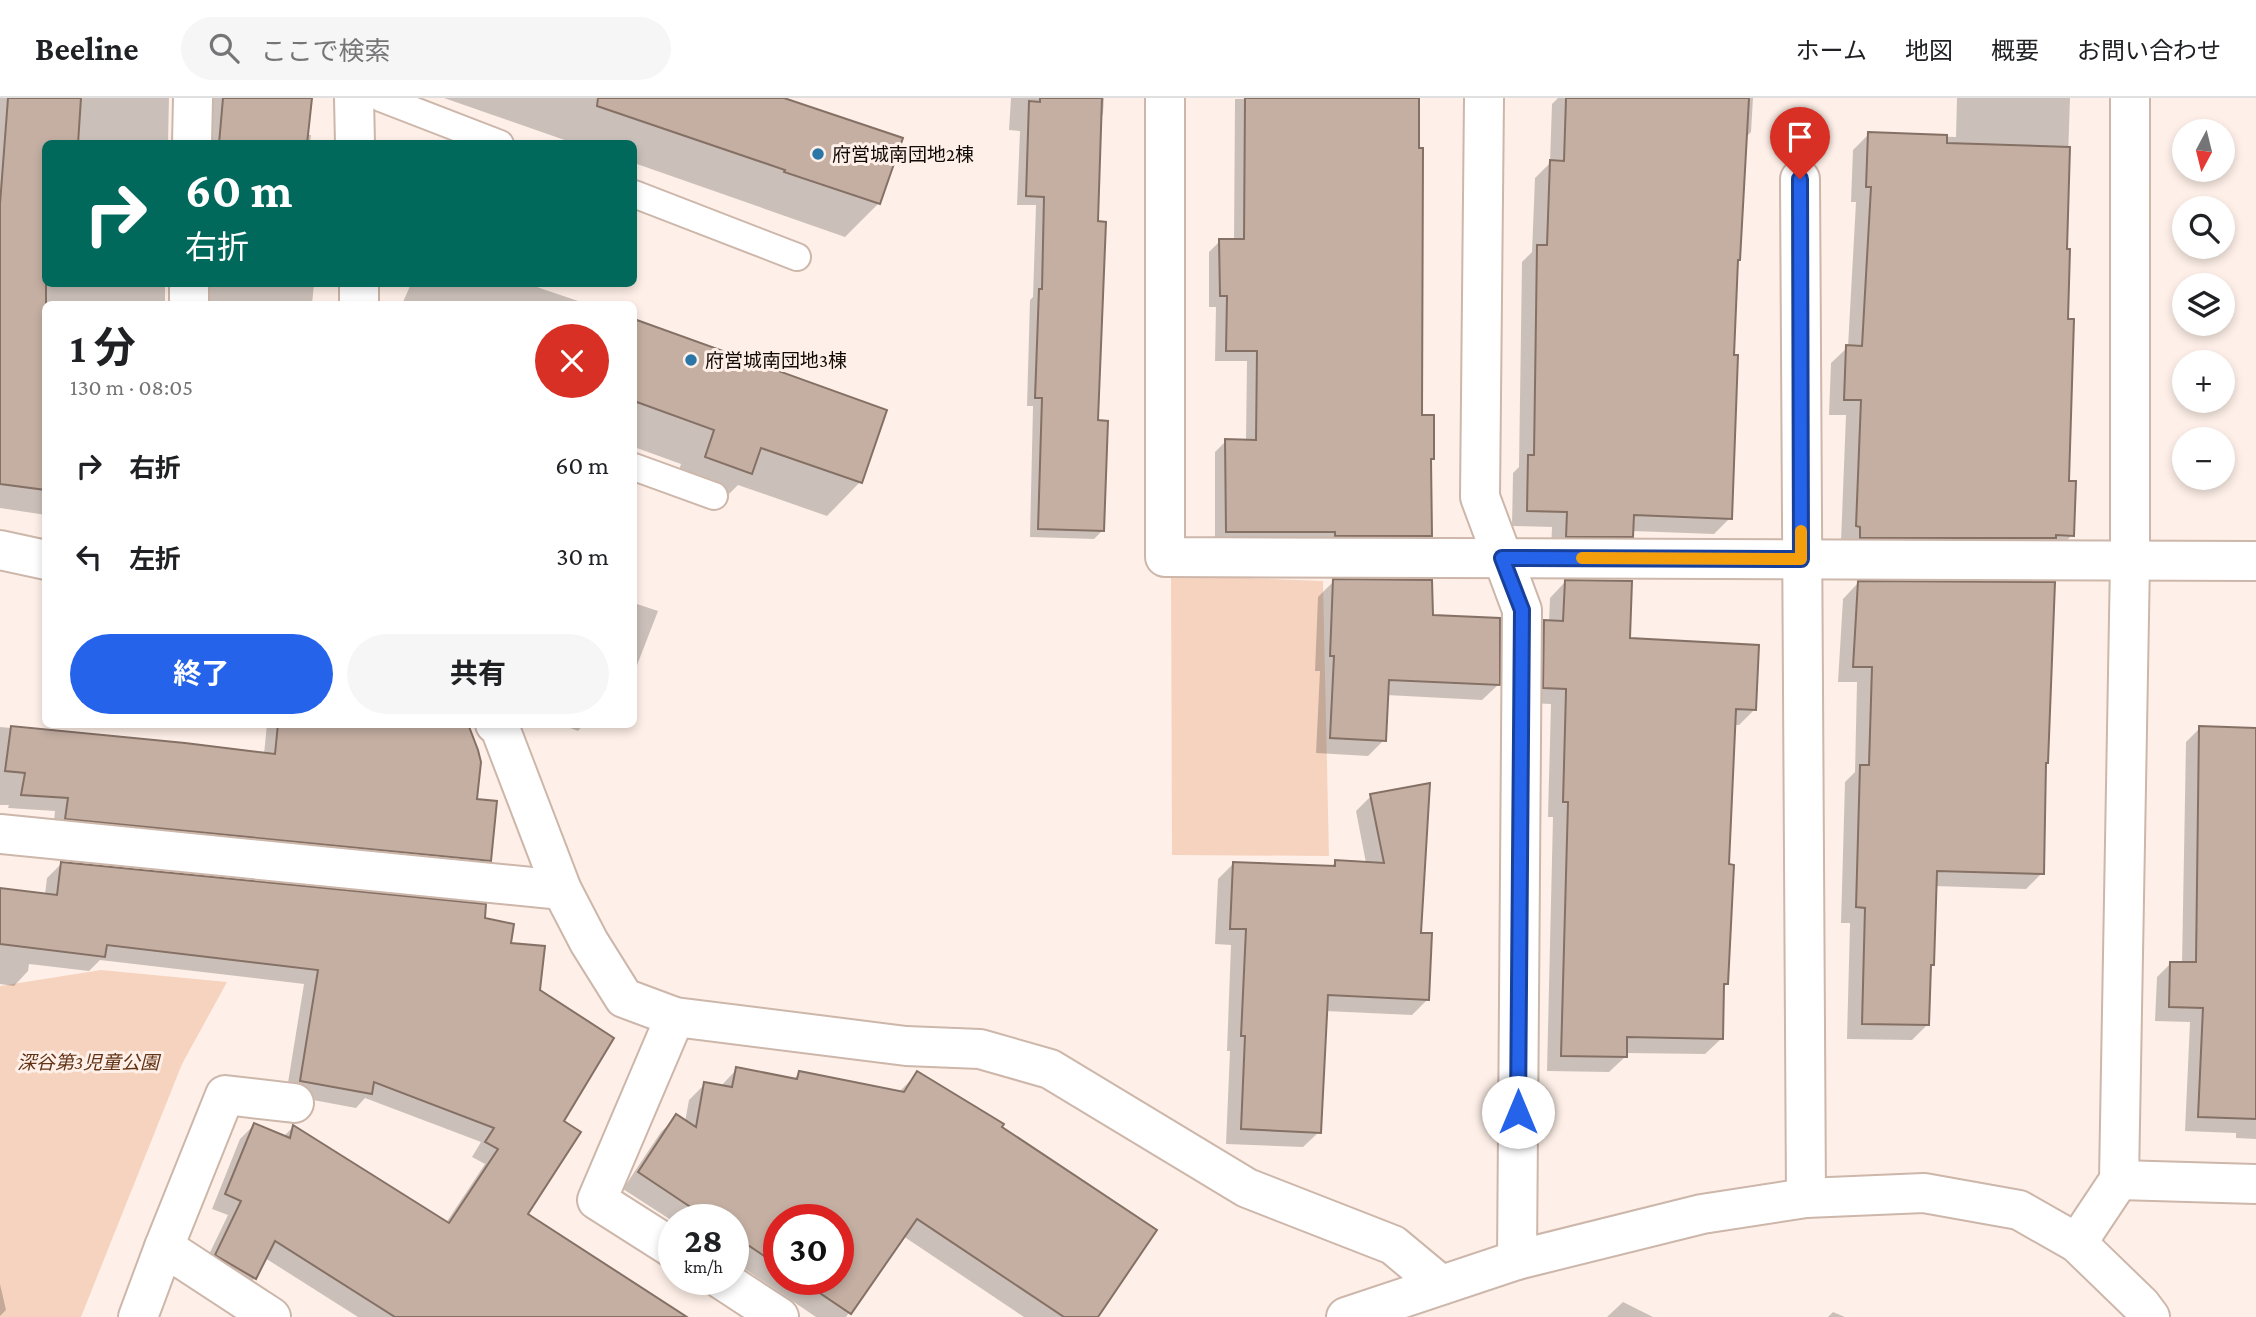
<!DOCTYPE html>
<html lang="ja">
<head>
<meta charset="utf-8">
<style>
  :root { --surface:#fff; --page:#f6f6f6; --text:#202124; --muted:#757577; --line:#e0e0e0; --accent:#2563eb }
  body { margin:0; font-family:"Crimson Pro","Noto Sans JP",serif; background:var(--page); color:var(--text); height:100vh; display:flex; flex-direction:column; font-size:26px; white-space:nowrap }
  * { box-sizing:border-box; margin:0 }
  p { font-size:23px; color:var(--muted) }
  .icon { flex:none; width:38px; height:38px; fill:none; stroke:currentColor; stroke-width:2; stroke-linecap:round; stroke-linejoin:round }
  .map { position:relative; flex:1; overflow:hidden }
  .panel { position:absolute; left:42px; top:203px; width:595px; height:427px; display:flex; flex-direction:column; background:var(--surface); border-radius:10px; box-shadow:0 4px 10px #0003 }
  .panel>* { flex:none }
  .top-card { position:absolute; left:42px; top:42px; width:595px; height:147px; border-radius:10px; box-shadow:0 4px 10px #0003; background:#00695c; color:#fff; overflow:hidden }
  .needle { width:46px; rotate:187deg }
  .tools { position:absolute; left:2172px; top:21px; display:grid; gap:14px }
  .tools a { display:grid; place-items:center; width:63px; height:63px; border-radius:50%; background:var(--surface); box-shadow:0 4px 10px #0003; font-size:35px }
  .speed { position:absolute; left:658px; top:1106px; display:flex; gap:14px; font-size:35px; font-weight:700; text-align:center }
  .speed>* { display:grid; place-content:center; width:91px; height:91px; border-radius:50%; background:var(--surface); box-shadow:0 4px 10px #0003; line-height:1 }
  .speed small { font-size:18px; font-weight:400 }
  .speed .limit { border:10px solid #d22; background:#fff; color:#111 }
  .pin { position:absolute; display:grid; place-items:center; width:60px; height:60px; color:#fff; margin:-72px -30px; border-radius:50% 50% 50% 0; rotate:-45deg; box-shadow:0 0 7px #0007 }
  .pin .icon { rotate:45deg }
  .me { position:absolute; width:77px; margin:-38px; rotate:0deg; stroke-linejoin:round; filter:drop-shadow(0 0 5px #0008) }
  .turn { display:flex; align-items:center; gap:24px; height:147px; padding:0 28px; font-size:32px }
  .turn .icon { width:91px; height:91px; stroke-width:2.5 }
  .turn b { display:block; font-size:49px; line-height:60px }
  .round { display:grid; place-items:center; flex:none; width:74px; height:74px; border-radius:37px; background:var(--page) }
  .summary { display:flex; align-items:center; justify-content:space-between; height:119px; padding:0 28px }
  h1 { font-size:42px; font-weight:700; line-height:52px }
  .button { display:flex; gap:14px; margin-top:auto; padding:14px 28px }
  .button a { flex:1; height:80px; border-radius:42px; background:var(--accent); color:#fff; font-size:28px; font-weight:700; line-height:80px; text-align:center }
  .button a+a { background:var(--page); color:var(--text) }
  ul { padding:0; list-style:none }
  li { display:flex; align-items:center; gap:21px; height:91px; padding:0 28px }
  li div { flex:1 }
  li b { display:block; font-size:26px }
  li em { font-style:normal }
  header { display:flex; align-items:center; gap:42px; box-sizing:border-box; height:98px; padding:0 35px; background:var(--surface); border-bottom:2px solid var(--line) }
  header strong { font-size:33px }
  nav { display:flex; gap:38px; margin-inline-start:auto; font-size:24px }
  .search { width:490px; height:63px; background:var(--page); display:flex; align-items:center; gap:18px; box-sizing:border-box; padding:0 24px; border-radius:38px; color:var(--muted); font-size:26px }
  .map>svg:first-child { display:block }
  .green { fill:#f6d3bf }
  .shadow { fill:#0003; fill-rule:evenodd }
  .building { fill:#c5afa3; stroke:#857065; stroke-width:2 }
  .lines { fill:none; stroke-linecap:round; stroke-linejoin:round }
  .service-casing { stroke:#cdb6aa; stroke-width:30 }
  .minor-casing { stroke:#cdb6aa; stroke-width:42 }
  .tertiary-casing { stroke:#cdb6aa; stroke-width:42 }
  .service { stroke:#fff; stroke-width:26 }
  .minor { stroke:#fff; stroke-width:38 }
  .tertiary { stroke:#fff; stroke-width:38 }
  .route-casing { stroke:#184099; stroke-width:18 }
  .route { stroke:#2563eb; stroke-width:12 }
  .slow { stroke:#f59e0b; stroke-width:12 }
  .poi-dot { fill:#2a76a9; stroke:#fef0e8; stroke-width:2.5 }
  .labels { text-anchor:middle; stroke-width:6; stroke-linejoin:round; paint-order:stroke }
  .poi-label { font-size:19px; fill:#120a07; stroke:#fef0e8; text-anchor:start }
  .park-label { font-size:19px; font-style:italic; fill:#613214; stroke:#fef0e8 }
</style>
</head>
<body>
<header>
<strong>Beeline</strong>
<div class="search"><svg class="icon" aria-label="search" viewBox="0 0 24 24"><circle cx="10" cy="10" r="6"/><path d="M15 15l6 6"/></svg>ここで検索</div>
<nav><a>ホーム</a><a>地図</a><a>概要</a><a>お問い合わせ</a></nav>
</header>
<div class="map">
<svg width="2256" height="1219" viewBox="0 0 2256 1219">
  <rect width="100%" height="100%" fill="#fef0e8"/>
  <g class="green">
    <path d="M 1171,477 L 1323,483 L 1329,758 L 1172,757 Z"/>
    <path d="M 101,872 L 227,884 L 182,966 L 81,1219 L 0,1219 L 0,888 Z"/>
  </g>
  <g class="shadow">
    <path d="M 0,0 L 169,0 L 168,46 L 46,46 L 46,186 L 165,186 L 165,206 L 46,206 L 46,417 L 0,410 Z"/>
    <path d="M 199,0 L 311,0 L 306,37 L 311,37 L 310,46 L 203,46 Z"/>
    <path d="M 444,0 L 779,0 L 879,105 L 845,139 L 634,65 L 634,46 L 576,46 Z"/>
    <path d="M 1011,0 L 1104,0 L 1103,16 L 1100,19 L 1096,125 L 1096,324 L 1103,432 L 1094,441 L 1030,439 L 1033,308 L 1027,308 L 1030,202 L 1033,199 L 1036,107 L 1017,107 L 1020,33 L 1009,32 Z"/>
    <path d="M 1417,0 L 1420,318 L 1432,360 L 1430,363 L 1430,437 L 1419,449 L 1215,444 L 1215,354 L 1226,343 L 1246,343 L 1247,263 L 1215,263 L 1216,209 L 1209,209 L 1209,154 L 1220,143 L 1234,143 L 1235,1 Z"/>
    <path d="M 1558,0 L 1753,0 L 1751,34 L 1745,40 L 1741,93 L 1732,258 L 1730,420 L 1714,436 L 1632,433 L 1631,438 L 1616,454 L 1551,454 L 1552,429 L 1512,428 L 1513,375 L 1519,369 L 1522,164 L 1532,154 L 1535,80 L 1550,65 L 1552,6 Z"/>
    <path d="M 1957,0 L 2070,0 L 2065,153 L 2067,385 L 2072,437 L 2057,453 L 1841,443 L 1846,317 L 1829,317 L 1831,265 L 1848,249 L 1856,104 L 1851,104 L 1853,52 L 1869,36 L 1956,39 Z"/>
    <path d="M 195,186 L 314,186 L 312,206 L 200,206 Z"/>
    <path d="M 411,186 L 528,186 L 587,206 L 402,206 Z"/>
    <path d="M 634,223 L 885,313 L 860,384 L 827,418 L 738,387 L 717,408 L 672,393 L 681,366 L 634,349 Z"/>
    <path d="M 46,423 L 46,439 L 42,439 Z"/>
    <path d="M 1334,483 L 1431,518 L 1498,587 L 1482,602 L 1386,597 L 1384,642 L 1368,658 L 1316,655 L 1320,573 L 1315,573 L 1318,499 Z"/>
    <path d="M 1565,484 L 1628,541 L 1754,612 L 1739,627 L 1733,627 L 1728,768 L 1727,886 L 1722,890 L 1721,941 L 1705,956 L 1625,955 L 1625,959 L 1609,974 L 1547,973 L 1553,719 L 1548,719 L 1551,606 L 1528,605 L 1529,540 L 1544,524 L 1549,524 L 1550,500 Z"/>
    <path d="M 1858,485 L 2042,775 L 2026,791 L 1934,788 L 1932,866 L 1929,870 L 1927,927 L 1912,942 L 1847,941 L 1850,825 L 1841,825 L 1845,684 L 1855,674 L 1857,584 L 1838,584 L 1843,501 Z"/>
    <path d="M 634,505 L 658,513 L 634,575 Z"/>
    <path d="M 267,626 L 466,626 L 476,703 L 489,762 L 476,776 L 53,733 L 55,713 L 8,710 L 9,707 L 0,707 L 0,629 L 184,646 L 264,656 Z"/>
    <path d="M 560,626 L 584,626 L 578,633 Z"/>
    <path d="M 2200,630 L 2256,632 L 2256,1041 L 2236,1040 L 2236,1035 L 2185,1033 L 2190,924 L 2155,923 L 2157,879 L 2171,865 L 2182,866 L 2186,644 Z"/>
    <path d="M 1371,698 L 1419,837 L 1427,902 L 1412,917 L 1325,913 L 1319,1034 L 1303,1049 L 1226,1046 L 1230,953 L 1227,953 L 1231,847 L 1215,846 L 1218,781 L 1233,766 L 1330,769 L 1336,764 L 1366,765 L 1356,713 Z"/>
    <path d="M 61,766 L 483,822 L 509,846 L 539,893 L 561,1023 L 526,1116 L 654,1219 L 358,1219 L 265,1160 L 255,1180 L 240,1194 L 202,1171 L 228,1117 L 212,1111 L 240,1041 L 254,1027 L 283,1039 L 293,1029 L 446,1125 L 485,1066 L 472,1059 L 481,1044 L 365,1000 L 356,1010 L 286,997 L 304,886 L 100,862 L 89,873 L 29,866 L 28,873 L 14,888 L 0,886 L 0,791 L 45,797 L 47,780 Z"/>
    <path d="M 737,971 L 793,982 L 800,975 L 899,994 L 917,976 L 1000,1029 L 1096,1219 L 1024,1219 L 903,1138 L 846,1219 L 816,1219 L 733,1163 L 733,1122 L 674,1122 L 674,1124 L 623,1091 L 661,1034 L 677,1018 L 685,1024 L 689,1002 L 705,986 L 720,989 ZM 779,1122 L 838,1122 L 838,1181 L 779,1181 Z"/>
    <path d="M 0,1186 L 6,1212 L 0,1218 Z"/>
    <path d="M 1623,1204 L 1653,1219 L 1607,1219 Z"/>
    <path d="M 1833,1214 L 1845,1219 L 1828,1219 Z"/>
  </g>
  <g class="building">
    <path d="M 8,0 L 81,0 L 78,46 L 46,46 L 46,392 L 0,386 L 0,106 Z"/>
    <path d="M 223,0 L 312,0 L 307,46 L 219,46 Z"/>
    <path d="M 598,0 L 784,0 L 903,40 L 880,106 L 784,74 L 785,72 L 597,8 Z"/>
    <path d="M 1040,0 L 1102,0 L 1098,123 L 1106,124 L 1098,322 L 1108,323 L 1104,433 L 1038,431 L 1042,300 L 1035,300 L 1039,191 L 1042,191 L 1044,99 L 1026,98 L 1029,3 L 1040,4 Z"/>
    <path d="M 1245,0 L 1419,0 L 1419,50 L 1423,50 L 1422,317 L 1434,317 L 1434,361 L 1431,361 L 1432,438 L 1335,438 L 1335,434 L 1226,434 L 1225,341 L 1256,342 L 1257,253 L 1226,253 L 1227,198 L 1220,198 L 1219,141 L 1244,141 Z"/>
    <path d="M 1566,0 L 1749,0 L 1740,162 L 1738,162 L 1734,257 L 1738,257 L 1732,421 L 1634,417 L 1633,439 L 1566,439 L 1567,414 L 1527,413 L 1528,357 L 1534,357 L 1537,147 L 1547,147 L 1550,62 L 1564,63 Z"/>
    <path d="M 1868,34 L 1947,37 L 1947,45 L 2070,49 L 2067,151 L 2070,151 L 2068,221 L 2074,221 L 2069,383 L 2076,383 L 2074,438 L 2056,437 L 2056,440 L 1860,440 L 1860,429 L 1856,428 L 1861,302 L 1844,302 L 1846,247 L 1862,248 L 1871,89 L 1866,89 Z"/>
    <path d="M 634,221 L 887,312 L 862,385 L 761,350 L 752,376 L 705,359 L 714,332 L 634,303 Z"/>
    <path d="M 1333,481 L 1432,482 L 1433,517 L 1500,520 L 1500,587 L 1389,582 L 1386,643 L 1330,640 L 1334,558 L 1330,558 Z"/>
    <path d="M 1565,482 L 1632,483 L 1630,540 L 1759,547 L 1756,612 L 1736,611 L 1729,766 L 1734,767 L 1728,886 L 1724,886 L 1723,941 L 1627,939 L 1627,959 L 1561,958 L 1568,704 L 1563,704 L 1566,593 L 1566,591 L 1543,590 L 1544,522 L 1563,523 Z"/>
    <path d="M 1858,483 L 2055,484 L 2048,665 L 2046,665 L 2044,776 L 1937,773 L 1934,867 L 1931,867 L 1929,927 L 1862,926 L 1865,810 L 1856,809 L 1860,667 L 1869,667 L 1872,569 L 1853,569 Z"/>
    <path d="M 278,626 L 468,626 L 478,652 L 481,664 L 477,701 L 497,703 L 491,763 L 65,721 L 68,700 L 21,697 L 25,675 L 5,673 L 11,628 L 185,645 L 275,656 Z"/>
    <path d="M 2199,628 L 2256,630 L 2256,1021 L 2198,1019 L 2203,910 L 2169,909 L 2170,864 L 2196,864 Z"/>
    <path d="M 1430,685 L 1421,835 L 1432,835 L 1429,902 L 1328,897 L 1321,1035 L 1241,1031 L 1245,938 L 1241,938 L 1246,831 L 1230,831 L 1233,764 L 1335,768 L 1335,762 L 1384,765 L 1370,696 Z"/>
    <path d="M 61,764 L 486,806 L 485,820 L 514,826 L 511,845 L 545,848 L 540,892 L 614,940 L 564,1023 L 581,1034 L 528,1116 L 687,1219 L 395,1219 L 275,1143 L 256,1181 L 215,1157 L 241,1103 L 225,1096 L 254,1025 L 290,1040 L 293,1027 L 449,1125 L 498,1051 L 485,1044 L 494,1030 L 374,984 L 372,996 L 300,983 L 318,872 L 107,847 L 105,859 L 0,846 L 0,790 L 57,797 Z"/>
    <path d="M 736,969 L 797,981 L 799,973 L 904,994 L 917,973 L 1004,1026 L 1002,1029 L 1157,1132 L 1098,1219 L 1064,1219 L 917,1121 L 851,1216 L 799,1181 L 838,1181 L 838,1122 L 779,1122 L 779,1168 L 733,1137 L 733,1122 L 710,1122 L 638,1074 L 676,1016 L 696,1029 L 704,984 L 732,989 Z"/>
  </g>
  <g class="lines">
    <g class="service-casing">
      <g id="service">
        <path d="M 381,0 L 500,46"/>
        <path d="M 634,96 L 797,159"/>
        <path d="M 634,369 L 714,398"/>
      </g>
    </g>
    <g class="minor-casing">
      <g id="minor">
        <path d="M 354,0 L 355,46"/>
        <path d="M 1165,0 L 1165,459 L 2256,463"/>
        <path d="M 1484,0 L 1480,399 L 1522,512 L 1517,1162"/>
        <path d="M 192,46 L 193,0"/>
        <path d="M 1800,81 L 1806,1100"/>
        <path d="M 359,186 L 359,206"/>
        <path d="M 189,206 L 189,186"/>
        <path d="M 0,452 L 46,462"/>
        <path d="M 495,626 L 500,630 L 562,792 L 589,844 L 624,900 L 675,919 L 906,948 L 980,951 L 1050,971 L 1247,1090 L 1393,1147 L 1441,1187"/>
        <path d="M 0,736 L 562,792"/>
        <path d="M 2119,1082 L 2256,1086"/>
        <path d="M 2077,1145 L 2119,1082 L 2130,463 L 2130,0"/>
        <path d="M 164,1149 L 225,997 L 294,1005"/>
        <path d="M 674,1151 L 597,1102 L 675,919"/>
        <path d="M 721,1181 L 779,1219"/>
        <path d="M 138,1219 L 164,1149 L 271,1219"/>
      </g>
    </g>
    <g class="tertiary-casing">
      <path id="tertiary" d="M 1346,1219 L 1517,1162 L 1702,1116 L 1806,1100 L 1924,1095 L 2019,1112 L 2077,1145 L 2141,1207 L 2150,1219"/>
    </g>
    <use href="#service" class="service"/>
    <use href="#minor" class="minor"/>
    <use href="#tertiary" class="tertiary"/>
  </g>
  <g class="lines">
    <g class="route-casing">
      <path id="route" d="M 1518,1014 L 1522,512 L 1502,460 L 1801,461 L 1800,81"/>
    </g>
    <use href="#route" class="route"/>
    <path class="slow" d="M 1582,460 L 1801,461 L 1801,433"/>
  </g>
  <g class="poi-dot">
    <circle cx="818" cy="56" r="7"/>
    <circle cx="691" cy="262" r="7"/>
  </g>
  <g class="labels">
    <g class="poi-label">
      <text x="832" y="63">府営城南団地2棟</text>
      <text x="705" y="269">府営城南団地3棟</text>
    </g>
    <g class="park-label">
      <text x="88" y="971">深谷第3児童公園</text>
    </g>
  </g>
</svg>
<div class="tools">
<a><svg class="needle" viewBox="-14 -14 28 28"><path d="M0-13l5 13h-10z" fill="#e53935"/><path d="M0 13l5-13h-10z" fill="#757577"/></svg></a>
<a><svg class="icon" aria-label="search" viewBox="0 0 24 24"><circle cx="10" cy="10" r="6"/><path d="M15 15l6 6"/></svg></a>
<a><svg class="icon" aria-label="layers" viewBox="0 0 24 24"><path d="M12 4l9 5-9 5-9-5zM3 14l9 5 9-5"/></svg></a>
<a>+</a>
<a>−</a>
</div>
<div class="speed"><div>28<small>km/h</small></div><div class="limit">30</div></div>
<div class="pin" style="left:1800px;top:81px;background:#d93025"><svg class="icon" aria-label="arrive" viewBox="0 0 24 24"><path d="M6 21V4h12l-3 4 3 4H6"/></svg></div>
<svg class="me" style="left:1518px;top:1014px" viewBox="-20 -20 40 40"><circle r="19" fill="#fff"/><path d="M0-13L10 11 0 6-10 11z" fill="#2563eb"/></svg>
<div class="top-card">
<div class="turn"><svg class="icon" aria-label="right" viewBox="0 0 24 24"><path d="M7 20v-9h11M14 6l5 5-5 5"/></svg><div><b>60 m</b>右折</div></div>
</div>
<section class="panel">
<div class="summary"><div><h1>1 分</h1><p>130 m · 08:05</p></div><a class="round" style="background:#d93025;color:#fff"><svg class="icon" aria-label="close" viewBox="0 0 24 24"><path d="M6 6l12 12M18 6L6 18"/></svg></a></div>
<ul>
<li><svg class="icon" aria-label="right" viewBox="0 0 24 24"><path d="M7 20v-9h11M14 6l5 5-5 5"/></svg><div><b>右折</b></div><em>60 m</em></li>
<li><svg class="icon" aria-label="left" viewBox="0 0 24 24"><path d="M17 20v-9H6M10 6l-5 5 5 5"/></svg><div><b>左折</b></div><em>30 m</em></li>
</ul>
<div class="button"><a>終了</a><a>共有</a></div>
</section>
</div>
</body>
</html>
